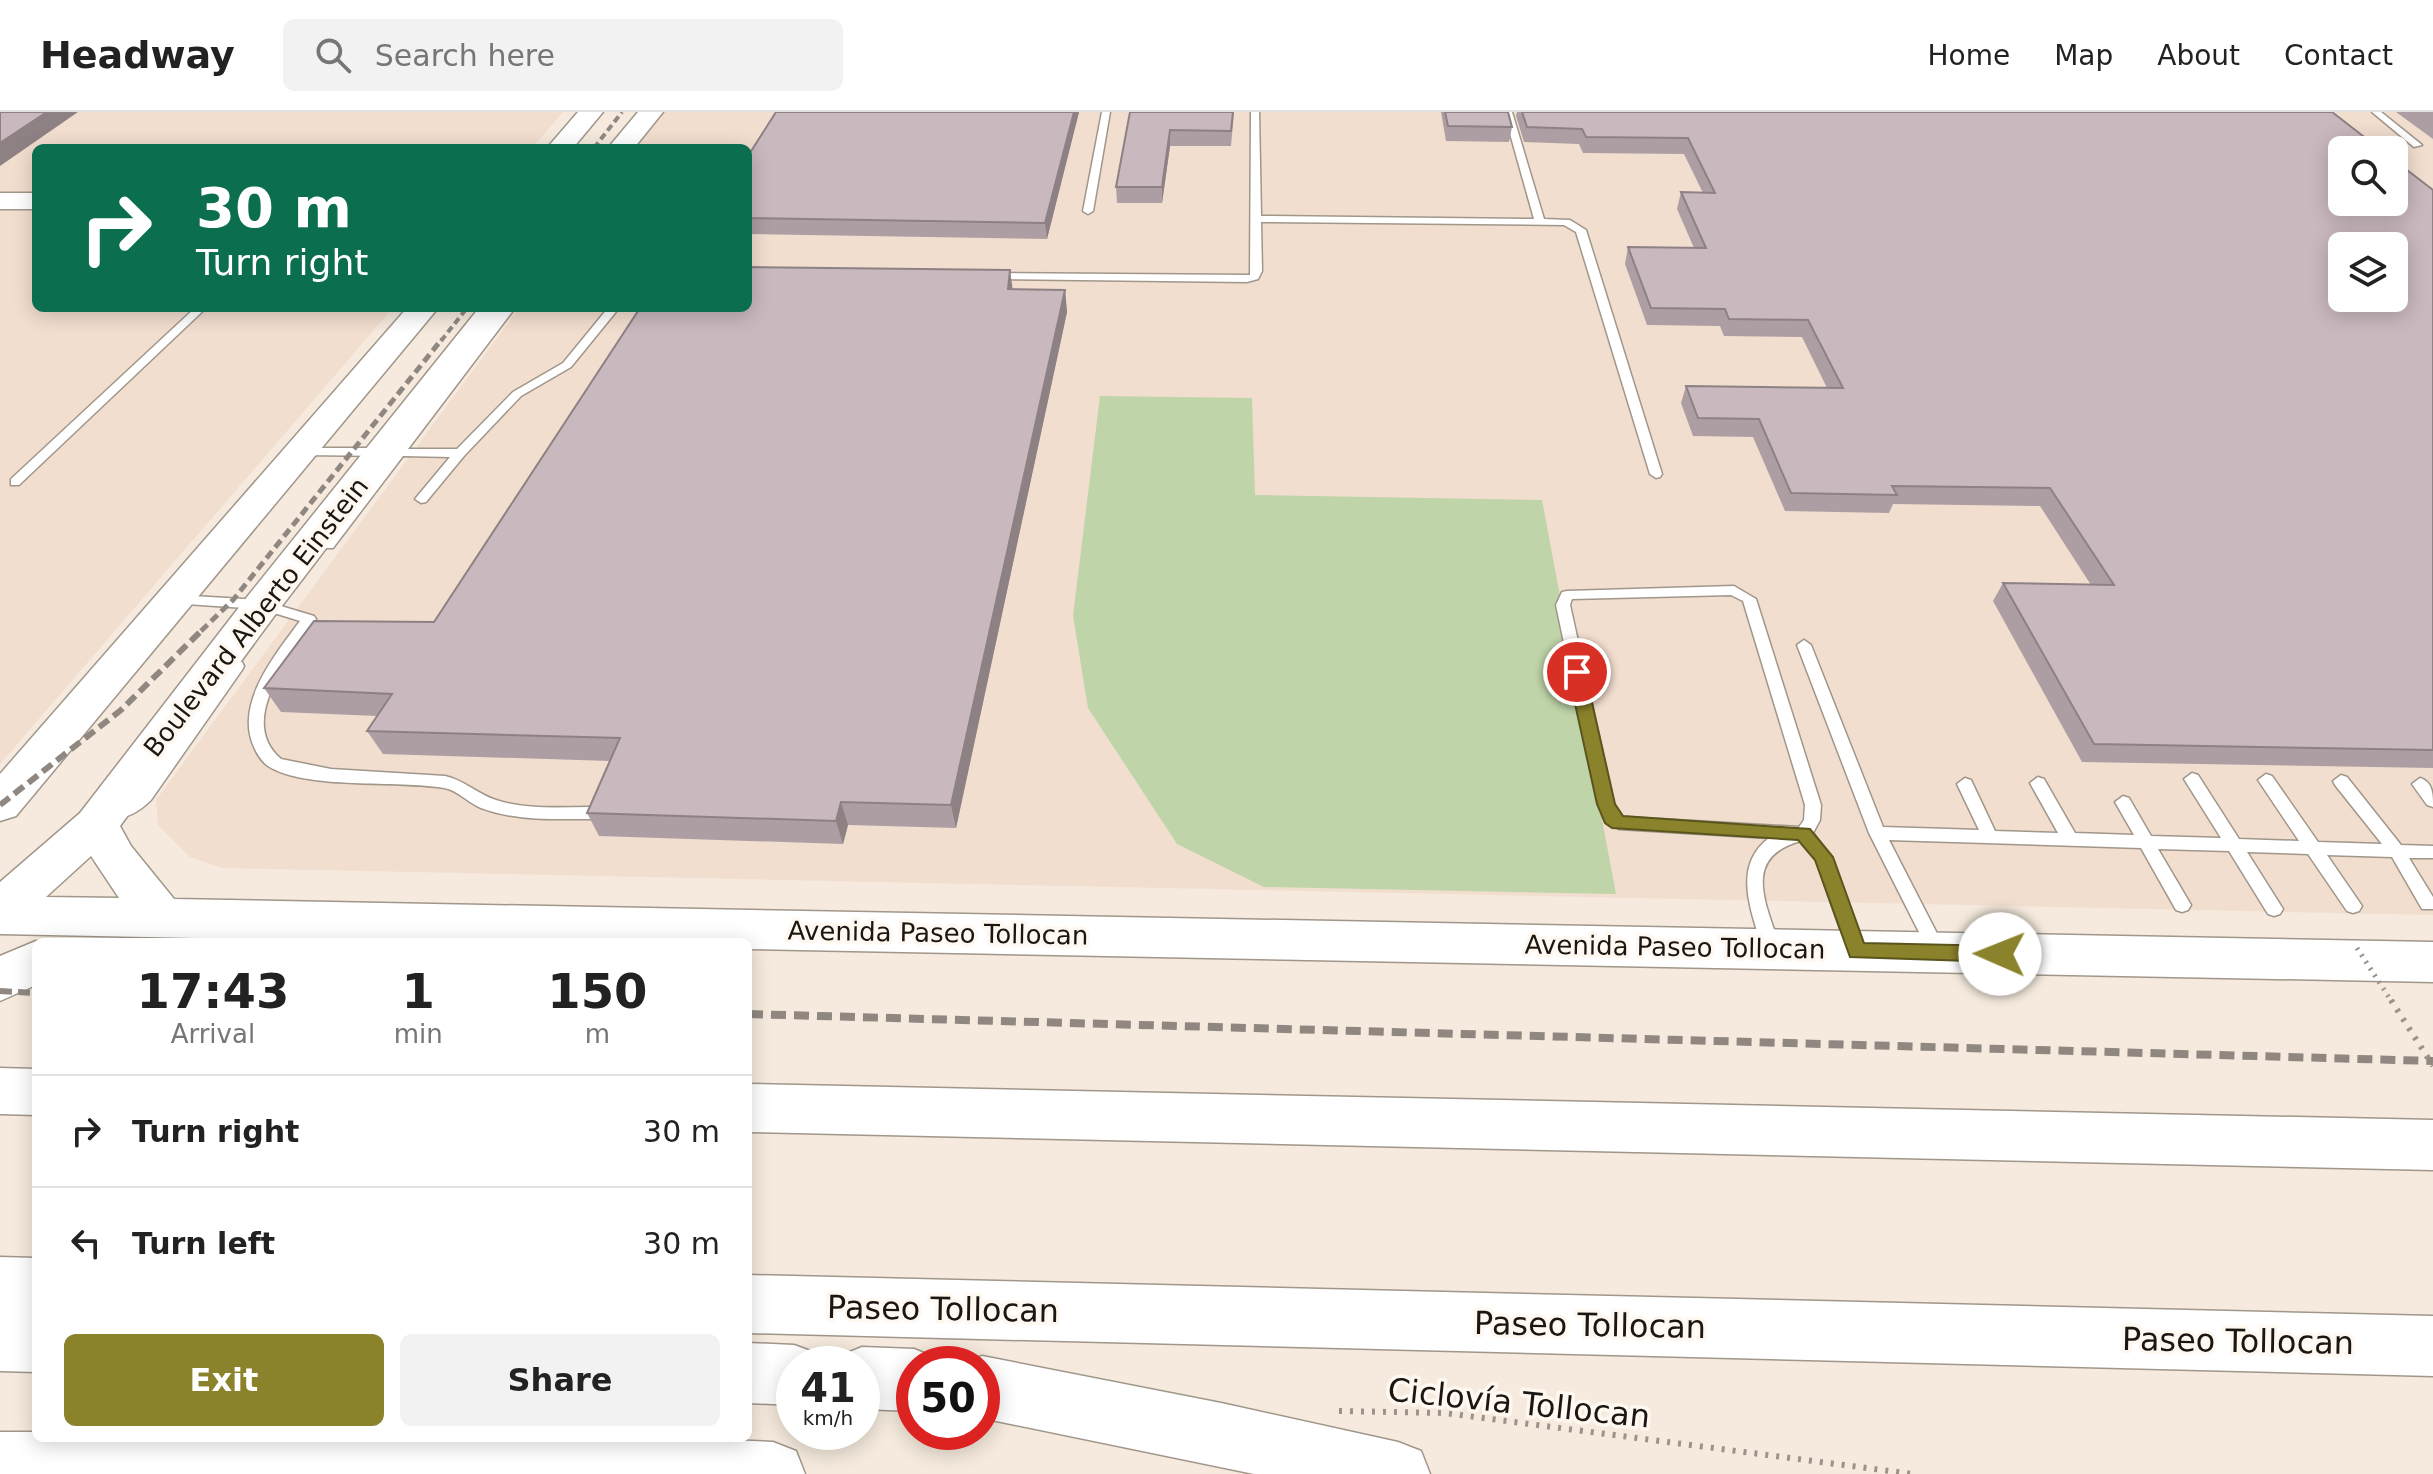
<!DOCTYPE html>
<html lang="en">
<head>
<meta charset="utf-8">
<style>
  :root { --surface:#fff; --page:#f2f2f2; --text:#222; --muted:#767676; --line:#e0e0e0; --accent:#8b832b }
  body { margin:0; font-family:"DejaVu Sans",sans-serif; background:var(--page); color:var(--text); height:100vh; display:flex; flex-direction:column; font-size:30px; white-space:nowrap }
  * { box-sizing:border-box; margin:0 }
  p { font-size:26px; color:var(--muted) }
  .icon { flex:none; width:44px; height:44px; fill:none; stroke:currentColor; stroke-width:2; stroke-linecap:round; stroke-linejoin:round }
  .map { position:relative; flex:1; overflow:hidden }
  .panel { position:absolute; left:32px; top:826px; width:720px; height:504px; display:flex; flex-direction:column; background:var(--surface); border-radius:12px; box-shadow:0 4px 20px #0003 }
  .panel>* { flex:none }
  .banner { position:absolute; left:32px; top:32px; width:720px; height:168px; border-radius:12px; box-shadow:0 4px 20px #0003; background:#0b6e4f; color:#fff; overflow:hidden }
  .tools { position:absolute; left:2328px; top:24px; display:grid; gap:16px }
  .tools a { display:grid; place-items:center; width:80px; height:80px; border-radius:12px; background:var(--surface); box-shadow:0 4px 20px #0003; font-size:40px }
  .speed { position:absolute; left:776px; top:1234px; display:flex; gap:16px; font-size:40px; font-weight:700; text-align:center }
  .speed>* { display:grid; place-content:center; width:104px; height:104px; border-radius:50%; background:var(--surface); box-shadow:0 4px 20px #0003; line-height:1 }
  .speed small { font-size:20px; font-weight:400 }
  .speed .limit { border:12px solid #d22; background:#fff; color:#111 }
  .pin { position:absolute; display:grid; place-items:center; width:68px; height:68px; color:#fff; margin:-34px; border:4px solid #fff; border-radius:50%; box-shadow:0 2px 8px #0007 }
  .me { position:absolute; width:88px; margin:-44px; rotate:271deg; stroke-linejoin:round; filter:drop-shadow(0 0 6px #0008) }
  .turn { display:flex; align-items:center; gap:28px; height:168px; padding:0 32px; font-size:36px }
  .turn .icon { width:104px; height:104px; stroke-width:2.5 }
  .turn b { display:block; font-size:56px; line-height:68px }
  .eta { display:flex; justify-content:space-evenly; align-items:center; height:136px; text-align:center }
  .eta b { font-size:48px; font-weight:600; line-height:56px }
  .button { display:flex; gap:16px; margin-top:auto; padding:16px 32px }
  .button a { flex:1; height:92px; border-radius:12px; background:var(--accent); color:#fff; font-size:32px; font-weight:600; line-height:92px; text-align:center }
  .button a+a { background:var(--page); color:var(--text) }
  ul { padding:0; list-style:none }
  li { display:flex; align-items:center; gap:24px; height:112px; padding:0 32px; border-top:2px solid var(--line) }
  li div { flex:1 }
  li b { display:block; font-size:30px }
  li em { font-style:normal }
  header { display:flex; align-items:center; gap:48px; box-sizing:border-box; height:112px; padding:0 40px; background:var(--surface); border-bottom:2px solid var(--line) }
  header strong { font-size:38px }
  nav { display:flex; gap:44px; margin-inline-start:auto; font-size:28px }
  .search { width:560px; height:72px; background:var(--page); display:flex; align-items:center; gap:20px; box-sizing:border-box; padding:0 28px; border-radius:12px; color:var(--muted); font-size:30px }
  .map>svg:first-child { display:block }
  .industrial { fill:#f2decf; fill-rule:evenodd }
  .green { fill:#bfd4a8 }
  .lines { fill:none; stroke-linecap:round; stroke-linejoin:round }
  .lane-casing { stroke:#a0968a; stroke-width:3 }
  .secondary-casing { stroke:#a0968a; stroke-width:3 }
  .highway-casing { stroke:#a0968a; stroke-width:3 }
  .path { stroke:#9b938a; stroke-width:6; stroke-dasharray:3 8; stroke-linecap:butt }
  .lane { fill:#fff; fill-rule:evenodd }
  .secondary { fill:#fff; fill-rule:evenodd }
  .highway { fill:#fff; fill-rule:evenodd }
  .rail-far3 { stroke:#908880; stroke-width:4; stroke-dasharray:7 4; stroke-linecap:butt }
  .rail-far2 { stroke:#908880; stroke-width:5; stroke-dasharray:9 5; stroke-linecap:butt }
  .rail-far1 { stroke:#908880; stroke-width:6; stroke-dasharray:12 6; stroke-linecap:butt }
  .rail { stroke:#908880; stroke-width:8; stroke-dasharray:15 8; stroke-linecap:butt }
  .path-bridge-far1 { stroke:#9b938a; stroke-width:5; stroke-dasharray:2 6; stroke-linecap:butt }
  .path-bridge { stroke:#9b938a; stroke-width:6; stroke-dasharray:3 8; stroke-linecap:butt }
  .wall { fill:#ad9ea3 }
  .shaded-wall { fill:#8d8184 }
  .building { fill:#c9b8bd; stroke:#8d8184; stroke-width:2; fill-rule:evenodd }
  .route { fill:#8b832b; stroke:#5a551c; stroke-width:2 }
  .labels { text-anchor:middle; stroke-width:7; stroke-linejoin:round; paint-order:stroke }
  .street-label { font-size:26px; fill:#1a1612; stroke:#fff8f0 }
  .near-street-label { font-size:32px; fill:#1a1612; stroke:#fff8f0 }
</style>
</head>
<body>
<header>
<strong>Headway</strong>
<div class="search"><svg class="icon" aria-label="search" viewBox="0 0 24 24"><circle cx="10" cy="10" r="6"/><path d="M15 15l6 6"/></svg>Search here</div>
<nav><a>Home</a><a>Map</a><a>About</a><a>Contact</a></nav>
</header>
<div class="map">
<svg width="2433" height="1362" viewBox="0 0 2433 1362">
  <rect width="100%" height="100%" fill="#f5eadd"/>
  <g class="industrial">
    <path d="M 0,0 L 563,0 L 532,36 L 36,36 L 36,196 L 393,196 L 0,652 Z"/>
    <path d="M 663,0 L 2433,0 L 2433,803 L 222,756 L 190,745 L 158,713 L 156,688 L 519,196 L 748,196 L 748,36 L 636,36 ZM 2342,38 L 2394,38 L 2394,90 L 2342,90 ZM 2342,134 L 2394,134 L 2394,186 L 2342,186 Z"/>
  </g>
  <path class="green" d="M 1100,284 L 1252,286 L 1255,383 L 1542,388 L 1616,782 L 1264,775 L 1177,732 L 1088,596 L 1073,504 Z"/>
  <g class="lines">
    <g class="lane-casing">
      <g id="lane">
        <path d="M 1102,0 L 1110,0 L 1093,99 L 1088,102 L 1083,99 Z"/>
        <path d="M 1251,0 L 1259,0 L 1261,104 L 1534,107 L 1504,0 L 1512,0 L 1544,107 L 1570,108 L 1586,118 L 1662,362 L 1660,365 L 1656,366 L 1650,362 L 1576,120 L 1564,113 L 1261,110 L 1262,159 L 1258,167 L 1247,170 L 990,167 L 985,164 L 990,161 L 1250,163 Z"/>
        <path d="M 2372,0 L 2381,0 L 2422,33 L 2414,35 Z"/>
        <path d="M 195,196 L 206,196 L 19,373 L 11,373 L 11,367 Z"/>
        <path d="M 504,196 L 515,196 L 408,337 L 457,337 L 513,280 L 563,251 L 608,196 L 619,196 L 571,255 L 521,284 L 464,344 L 426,390 L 421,391 L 415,387 L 450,345 L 403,344 L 333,436 L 323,436 L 323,430 L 390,344 L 302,343 L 298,342 L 298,336 L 396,336 Z"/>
        <path d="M 1734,474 L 1756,487 L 1821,693 L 1820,708 L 1813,721 L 1831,745 L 1865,837 L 1862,842 L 1856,844 L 1850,842 L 1847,837 L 1816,748 L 1801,729 C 1741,745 1766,792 1780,835 L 1777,840 L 1771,842 L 1765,840 L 1762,835 C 1751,798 1732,754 1769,726 L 1619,717 L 1606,710 L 1598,692 L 1556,493 L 1562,480 L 1567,479 ZM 1731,483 L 1743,489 L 1805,693 L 1804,708 L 1799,715 L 1623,705 L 1614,692 L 1570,493 L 1572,487 Z"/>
        <path d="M 176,483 L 261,488 L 314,504 L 316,507 C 293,542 235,608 281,647 L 331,657 L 445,664 C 464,668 477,682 496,688 C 526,698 559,695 590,695 L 596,697 L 598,701 L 596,705 L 590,707 C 553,707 516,709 481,696 C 468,691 458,678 444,676 C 399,668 305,678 268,654 C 262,650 257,642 254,635 C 234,591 276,542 300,509 L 261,497 L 171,491 L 169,488 Z"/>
        <path d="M 1804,528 L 1811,533 L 1883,715 L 1979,718 L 1957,672 L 1965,666 L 1971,668 L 1995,719 L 2058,721 L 2030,671 L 2038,665 L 2044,667 L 2075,721 L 2134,723 L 2115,690 L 2123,684 L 2129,686 L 2151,724 L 2221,726 L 2184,667 L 2192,661 L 2198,663 L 2239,727 L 2299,729 L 2258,668 L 2266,662 L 2272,664 L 2318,730 L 2382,732 L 2335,673 L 2333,669 L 2341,663 L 2347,665 L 2401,733 L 2433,734 L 2433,746 L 2409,746 L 2433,785 L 2433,797 L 2422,797 L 2392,745 L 2327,743 L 2362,794 L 2359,799 L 2353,801 L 2347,799 L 2308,742 L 2247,740 L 2283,797 L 2280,802 L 2274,804 L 2268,802 L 2229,739 L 2158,737 L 2191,793 L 2188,798 L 2182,800 L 2176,798 L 2141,736 L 1889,728 L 1946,839 L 1943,844 L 1937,846 L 1931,844 L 1869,721 L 1797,533 Z"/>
        <path d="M 237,549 L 242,550 L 244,554 L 242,558 L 151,688 C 141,698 125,709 111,705 L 109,701 C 115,691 131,688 139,680 L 232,550 Z"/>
        <path d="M 2420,666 C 2433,670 2433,683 2433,695 L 2427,693 L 2412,672 Z"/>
      </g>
    </g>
    <g class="secondary-casing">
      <g id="secondary">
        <path d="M 578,0 L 603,0 L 573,36 L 547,36 Z"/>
        <path d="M 638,0 L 663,0 L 634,36 L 608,36 Z"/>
        <rect x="0" y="81" width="36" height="16"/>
        <path d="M 407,196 L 438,196 L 16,704 L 0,709 L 0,662 Z"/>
        <path d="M 479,196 L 510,196 L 275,503 L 120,714 L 131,734 L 174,787 L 2433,830 L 2433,870 L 748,837 L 748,830 L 399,830 L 0,822 L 0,770 L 80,701 L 247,485 ZM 91,744 L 119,786 L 46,785 Z"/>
        <path d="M 36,829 L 39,830 L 36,830 L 36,873 L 0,889 L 0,844 Z"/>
        <path d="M 0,1199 L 36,1200 L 36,1260 L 0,1259 Z"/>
        <path d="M 748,1231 L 794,1233 L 816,1241 L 820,1252 L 794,1252 L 794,1293 L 748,1291 Z"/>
        <path d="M 862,1235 L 914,1237 L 936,1246 L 938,1252 L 914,1252 L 914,1299 L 862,1297 L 862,1252 L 837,1252 L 840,1244 Z"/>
        <path d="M 982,1244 L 1221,1291 L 1398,1330 L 1421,1339 L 1430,1362 L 1254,1362 L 982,1306 L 982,1252 L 963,1252 Z"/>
        <path d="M 0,1320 L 36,1320 L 36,1326 L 680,1326 L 773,1330 L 796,1339 L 805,1362 L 0,1362 Z"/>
      </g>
    </g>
    <g class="highway-casing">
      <g id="highway">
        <path d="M 0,956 L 36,957 L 36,1003 L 0,1002 Z"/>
        <path d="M 748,972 L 2433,1008 L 2433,1058 L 748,1020 Z"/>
        <path d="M 0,1145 L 36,1146 L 36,1204 L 0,1203 Z"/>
        <path d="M 748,1163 L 2433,1204 L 2433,1264 L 748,1221 Z"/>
      </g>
    </g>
    <path class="path" d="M 1339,1299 L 1445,1301 L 1913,1362"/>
    <use href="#lane" class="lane"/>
    <use href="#secondary" class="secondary"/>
    <use href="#highway" class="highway"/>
    <g class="rail-far3">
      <path d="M 594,36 L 622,0"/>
      <path d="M 441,229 L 467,196"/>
    </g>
    <path class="rail-far2" d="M 201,519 L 233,488 L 442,227"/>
    <g class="rail-far1">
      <path d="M 0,693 L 121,598 L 203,517"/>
      <path d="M 0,879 L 36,881"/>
    </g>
    <path class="rail" d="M 748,902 L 2433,949"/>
    <path class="path-bridge-far1" d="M 2357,836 L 2392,890"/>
    <path class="path-bridge" d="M 2391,888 L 2433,954"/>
  </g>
  <g class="wall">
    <path d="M 776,0 L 1079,0 L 1047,127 L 748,122 L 748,44 Z"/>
    <path d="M 1130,0 L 1234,0 L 1231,34 L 1170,34 L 1162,91 L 1117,91 L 1116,75 Z"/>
    <path d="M 1441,0 L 1508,0 L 1512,15 L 1509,30 L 1446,29 Z"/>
    <path d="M 1517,0 L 2332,0 L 2433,78 L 2433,656 L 2082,650 L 1993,489 L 2003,471 L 2091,473 L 2040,394 L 1893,392 L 1889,401 L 1785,399 L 1753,325 L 1693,324 L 1681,291 L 1686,274 L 1827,276 L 1802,225 L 1724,224 L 1720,214 L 1647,213 L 1625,152 L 1628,135 L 1694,136 L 1677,97 L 1681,80 L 1703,81 L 1684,42 L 1583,41 L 1579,32 L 1524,30 L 1516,4 Z"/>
    <path d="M 2396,0 L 2433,0 L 2433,27 Z"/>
    <path d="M 1013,177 L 1065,178 L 1067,200 L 956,716 L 848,713 L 843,732 L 599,724 L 587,701 L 610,649 L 383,642 L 367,619 L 377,604 L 281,600 L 264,576 L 434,510 Z"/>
  </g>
  <g class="shaded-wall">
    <path d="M 47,0 L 78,0 L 0,54 L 0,31 Z"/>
    <path d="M 1074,0 L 1079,0 L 1047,127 L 1045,111 Z"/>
    <path d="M 1170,18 L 1170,34 L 1162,91 L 1162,75 Z"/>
    <path d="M 1010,158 L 1013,180 L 1008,177 Z"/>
    <path d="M 1065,178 L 1067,200 L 956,716 L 951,693 Z"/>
    <path d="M 841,690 L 848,713 L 843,732 L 836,709 Z"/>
  </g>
  <g class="building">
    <path d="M 0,0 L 47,0 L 0,31 Z"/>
    <path d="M 776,0 L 1074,0 L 1045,111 L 748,106 L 748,44 Z"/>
    <path d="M 1130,0 L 1233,0 L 1231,19 L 1170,18 L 1162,75 L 1116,75 Z"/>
    <path d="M 1445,0 L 1508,0 L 1512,15 L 1448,14 Z"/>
    <path d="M 1522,0 L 2332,0 L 2381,38 L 2342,38 L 2342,90 L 2394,90 L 2394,48 L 2433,78 L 2433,638 L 2094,632 L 2003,471 L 2114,473 L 2050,376 L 1892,374 L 1897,383 L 1791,381 L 1759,307 L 1698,306 L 1686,274 L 1843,276 L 1808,208 L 1729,207 L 1725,197 L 1651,196 L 1628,135 L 1706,136 L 1681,80 L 1715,81 L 1688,26 L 1586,25 L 1582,17 L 1527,15 ZM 2342,134 L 2394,134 L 2394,186 L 2342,186 Z"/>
    <path d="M 748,155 L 1010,158 L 1008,177 L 1065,178 L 951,693 L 841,690 L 836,709 L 587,701 L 620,626 L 367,619 L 392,582 L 264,576 L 314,509 L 434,510 L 640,196 L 748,196 Z"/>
  </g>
  <path class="route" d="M 1577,554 L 1585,560 L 1615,692 L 1623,704 L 1810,717 L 1833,745 L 1864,831 L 2000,834 L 2007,836 L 2010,842 L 2007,848 L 2000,850 L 1850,845 L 1815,748 L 1798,728 L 1612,716 L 1605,711 L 1597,692 L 1568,560 Z"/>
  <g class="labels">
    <g class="street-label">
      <text transform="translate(256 505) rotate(-52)" y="9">Boulevard Alberto Einstein</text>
      <text transform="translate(938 821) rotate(1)" y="9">Avenida Paseo Tollocan</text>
      <text transform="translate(1675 835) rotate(1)" y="9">Avenida Paseo Tollocan</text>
    </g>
    <g class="near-street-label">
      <text transform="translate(943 1197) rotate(1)" y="11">Paseo Tollocan</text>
      <text transform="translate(1590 1213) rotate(1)" y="11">Paseo Tollocan</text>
      <text transform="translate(2238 1229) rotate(1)" y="11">Paseo Tollocan</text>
      <text transform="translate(1519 1291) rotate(6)" y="11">Ciclovía Tollocan</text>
    </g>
  </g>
</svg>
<div class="tools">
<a><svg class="icon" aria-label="search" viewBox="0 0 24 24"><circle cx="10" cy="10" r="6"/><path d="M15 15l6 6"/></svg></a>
<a><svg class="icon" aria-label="layers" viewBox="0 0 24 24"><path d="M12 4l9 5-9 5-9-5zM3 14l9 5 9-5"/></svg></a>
</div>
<div class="speed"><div>41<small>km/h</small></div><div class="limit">50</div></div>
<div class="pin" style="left:1577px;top:560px;background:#d93025"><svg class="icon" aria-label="arrive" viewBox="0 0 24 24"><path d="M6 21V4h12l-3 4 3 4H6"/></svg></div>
<svg class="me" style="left:2000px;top:842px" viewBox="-20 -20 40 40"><circle r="19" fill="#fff"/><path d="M0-13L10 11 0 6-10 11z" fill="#8b832b"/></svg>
<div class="banner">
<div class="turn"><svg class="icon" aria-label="right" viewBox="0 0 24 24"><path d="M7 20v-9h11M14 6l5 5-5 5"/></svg><div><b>30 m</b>Turn right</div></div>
</div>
<section class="panel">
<div class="eta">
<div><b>17:43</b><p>Arrival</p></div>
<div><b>1</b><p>min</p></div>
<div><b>150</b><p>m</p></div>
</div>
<ul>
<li><svg class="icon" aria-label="right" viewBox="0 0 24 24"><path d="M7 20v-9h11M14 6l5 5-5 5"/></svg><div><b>Turn right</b></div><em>30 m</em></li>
<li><svg class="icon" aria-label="left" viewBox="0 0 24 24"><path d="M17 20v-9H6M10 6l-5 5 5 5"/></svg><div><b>Turn left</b></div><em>30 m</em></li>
</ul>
<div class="button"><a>Exit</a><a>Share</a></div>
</section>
</div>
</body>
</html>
